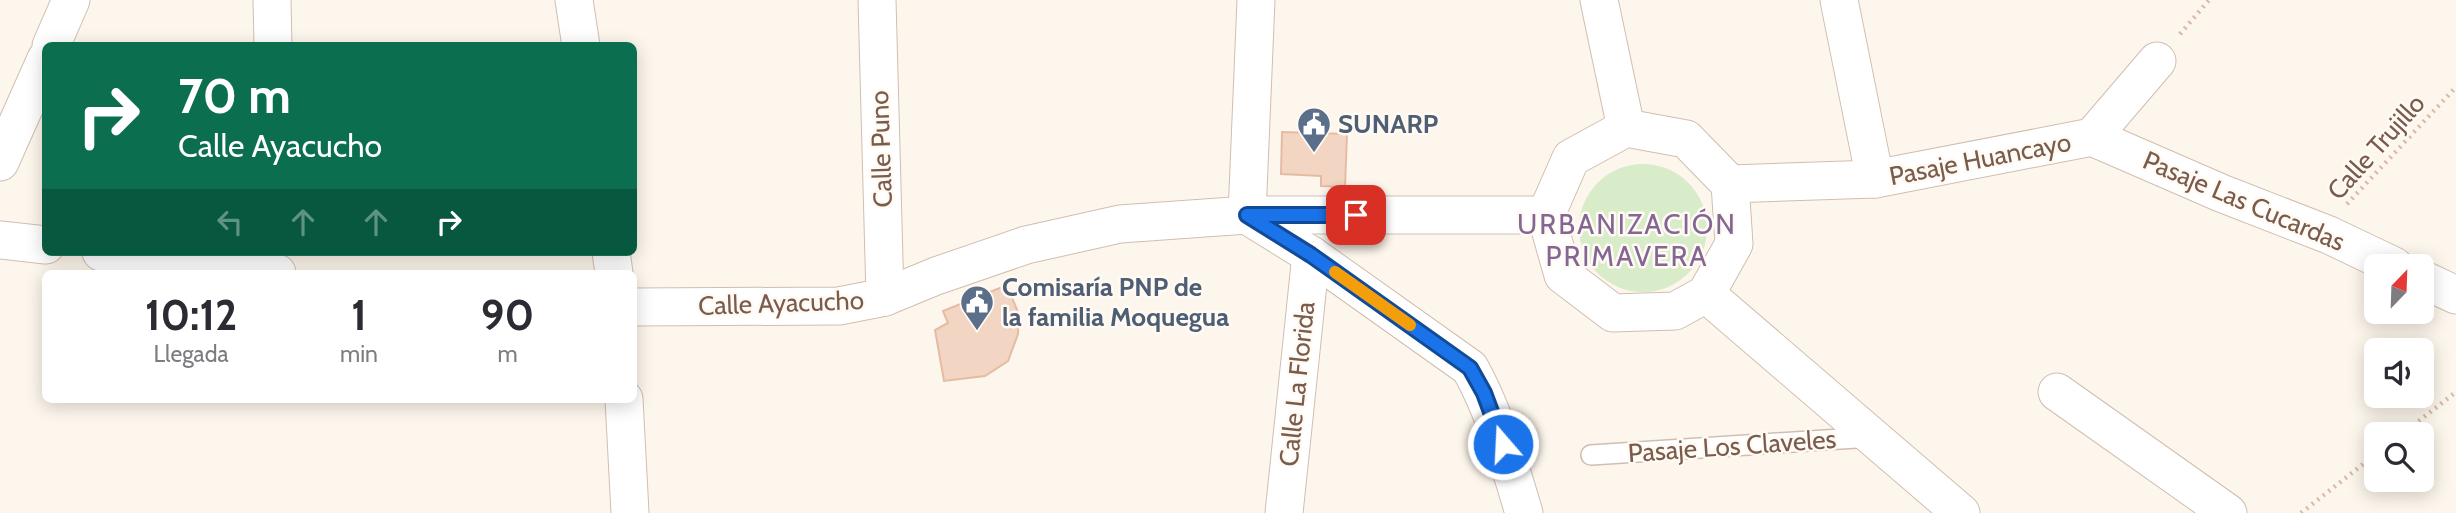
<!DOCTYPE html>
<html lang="es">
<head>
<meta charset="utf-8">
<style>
  :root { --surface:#fff; --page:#f7f7f7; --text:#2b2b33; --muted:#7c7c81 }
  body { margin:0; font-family:Cabin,sans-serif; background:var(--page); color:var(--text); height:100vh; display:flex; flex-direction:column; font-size:26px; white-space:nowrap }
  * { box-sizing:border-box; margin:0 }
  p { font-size:23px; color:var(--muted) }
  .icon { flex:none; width:38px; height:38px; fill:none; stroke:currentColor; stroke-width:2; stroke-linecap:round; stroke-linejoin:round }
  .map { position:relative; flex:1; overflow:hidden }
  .side { position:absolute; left:42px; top:270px; width:595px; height:133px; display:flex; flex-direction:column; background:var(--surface); border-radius:10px; box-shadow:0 4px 18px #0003 }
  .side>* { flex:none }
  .banner { position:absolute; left:42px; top:42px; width:595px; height:214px; border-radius:10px; box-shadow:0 4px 18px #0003; background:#0b6e4f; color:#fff; overflow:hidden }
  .needle { width:46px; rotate:23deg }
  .tools { position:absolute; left:2364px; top:254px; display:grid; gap:14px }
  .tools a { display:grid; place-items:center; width:70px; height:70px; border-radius:10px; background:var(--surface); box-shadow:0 4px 18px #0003; font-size:35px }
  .pin { position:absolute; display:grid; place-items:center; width:60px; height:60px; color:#fff; margin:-30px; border-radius:14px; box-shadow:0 4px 10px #0006 }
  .me { position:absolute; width:77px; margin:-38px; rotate:341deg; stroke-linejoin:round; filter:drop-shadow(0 0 5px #0008) }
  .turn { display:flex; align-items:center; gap:24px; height:147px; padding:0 21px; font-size:32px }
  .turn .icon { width:91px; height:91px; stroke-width:2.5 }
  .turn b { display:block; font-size:49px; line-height:60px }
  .lanes { display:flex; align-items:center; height:66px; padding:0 21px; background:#0003; justify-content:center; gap:35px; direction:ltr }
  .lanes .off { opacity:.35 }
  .eta { display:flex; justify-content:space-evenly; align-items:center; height:119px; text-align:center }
  .eta b { font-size:42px; font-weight:700; line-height:49px }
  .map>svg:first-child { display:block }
  .green { fill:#d8ecc9 }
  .building { fill:#f3d5c3; stroke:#e6bba3; stroke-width:2 }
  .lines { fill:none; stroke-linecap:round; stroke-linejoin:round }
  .lane-casing { stroke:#d1beb0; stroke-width:22 }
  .street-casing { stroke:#d1beb0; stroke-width:39 }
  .path { stroke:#d9b8a5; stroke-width:4.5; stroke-dasharray:2 5; stroke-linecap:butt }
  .lane { stroke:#fff; stroke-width:19 }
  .street { stroke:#fff; stroke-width:37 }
  .route-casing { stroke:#114b97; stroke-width:18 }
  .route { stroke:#1a73e8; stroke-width:12 }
  .slow { stroke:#f59e0b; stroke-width:12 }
  .labels { text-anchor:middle; stroke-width:5; stroke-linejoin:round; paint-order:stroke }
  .service-label { font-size:26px; font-weight:bold; fill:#4e5e75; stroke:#fffaf3; text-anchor:start }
  .street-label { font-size:26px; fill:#7a5c4d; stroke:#fffaf3 }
  .neighbourhood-label { font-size:28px; letter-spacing:2px; fill:#846695; stroke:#fffaf3 }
</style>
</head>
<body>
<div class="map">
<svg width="2456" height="513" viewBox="0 0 2456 513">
  <rect width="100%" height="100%" fill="#fdf6ec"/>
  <circle class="green" cx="1643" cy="228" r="64"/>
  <g class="building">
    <path d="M 1282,132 L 1347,134 L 1345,187 L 1321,186 L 1321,176 L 1281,174 Z"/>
    <path d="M 1007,285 L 1019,315 L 1018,334 L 1008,361 L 985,376 L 944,381 L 935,330 L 948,323 L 943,311 Z"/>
  </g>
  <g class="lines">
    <g class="lane-casing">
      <path id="lane" d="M 1591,455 L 1872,437"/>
    </g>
    <g class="street-casing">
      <g id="street">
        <path d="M 272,0 L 273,46"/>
        <path d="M 574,0 L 581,46"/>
        <path d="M 877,0 L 885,297"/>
        <path d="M 1599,0 L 1626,128"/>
        <path d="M 1839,0 L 1875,179"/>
        <path d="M 51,46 L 71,0"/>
        <path d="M 1626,128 L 1686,139 L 1730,184 L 1734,244 L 1706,294 L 1675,311 L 1613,313 L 1563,275 L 1546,215 L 1571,158 Z"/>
        <path d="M 2092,137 L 2221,193 L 2329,235 L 2394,266"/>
        <path d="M 0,162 L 46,59"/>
        <path d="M 1730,184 L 1875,179 L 2092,137 L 2157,61"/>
        <path d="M 1247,215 L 1256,0"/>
        <path d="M 1248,216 L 1311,255 L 1470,368 C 1495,413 1509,463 1524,513"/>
        <path d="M 0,240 L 46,245"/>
        <path d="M 101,252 L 277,273"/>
        <path d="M 611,252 L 614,273"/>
        <path d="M 2422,279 L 2456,295"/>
        <path d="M 1706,294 L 1961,513"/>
        <path d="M 634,307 L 839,306 L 885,297 L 936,276 L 1026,245 L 1120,224 L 1247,215 L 1546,215"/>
        <path d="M 2057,392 L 2228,513"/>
        <path d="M 624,399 L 630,513"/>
        <path d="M 1284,513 L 1311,255"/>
      </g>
    </g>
    <g class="path">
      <path d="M 2180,34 L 2209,0"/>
      <path d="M 2347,204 L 2456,87"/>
      <path d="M 2402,434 L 2456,392"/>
      <path d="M 2301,513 L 2376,454"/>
    </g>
    <use href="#lane" class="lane"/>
    <use href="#street" class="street"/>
  </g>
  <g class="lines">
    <g class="route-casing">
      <path id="route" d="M 1356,215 L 1247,215 L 1311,255 L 1470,368 L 1484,393 L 1503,444"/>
    </g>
    <use href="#route" class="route"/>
    <path class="slow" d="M 1335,272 L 1410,325"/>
  </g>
  <defs>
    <g id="civic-pin" transform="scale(1.75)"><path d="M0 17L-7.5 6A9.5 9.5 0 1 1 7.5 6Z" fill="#5c6f8a" stroke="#fffaf3"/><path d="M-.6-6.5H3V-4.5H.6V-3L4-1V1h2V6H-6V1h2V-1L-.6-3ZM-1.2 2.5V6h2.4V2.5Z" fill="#fff"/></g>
  </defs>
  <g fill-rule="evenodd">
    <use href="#civic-pin" x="1314" y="124"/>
    <use href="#civic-pin" x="977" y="302"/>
  </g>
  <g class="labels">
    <g class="service-label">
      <text x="1338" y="133">SUNARP</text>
      <text x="1002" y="296">Comisaría PNP de<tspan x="1002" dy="30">la familia Moquegua</tspan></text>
    </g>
    <g class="street-label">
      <text transform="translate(2376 147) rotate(-48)" y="9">Calle Trujillo</text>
      <text transform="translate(881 149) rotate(-92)" y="9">Calle Puno</text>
      <text transform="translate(1980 159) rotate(-11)" y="9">Pasaje Huancayo</text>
      <text transform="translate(2244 201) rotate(23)" y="9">Pasaje Las Cucardas</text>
      <text transform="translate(781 303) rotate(-2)" y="9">Calle Ayacucho</text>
      <text transform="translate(1297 384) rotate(-84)" y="9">Calle La Florida</text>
      <text transform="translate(1732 446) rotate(-4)" y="9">Pasaje Los Claveles</text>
    </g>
    <g class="neighbourhood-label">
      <text x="1627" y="234">URBANIZACIÓN<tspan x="1627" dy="32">PRIMAVERA</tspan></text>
    </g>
  </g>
</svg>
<div class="tools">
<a><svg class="needle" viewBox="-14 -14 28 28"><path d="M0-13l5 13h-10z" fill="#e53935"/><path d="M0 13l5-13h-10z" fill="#7c7c81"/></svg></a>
<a><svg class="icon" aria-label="sound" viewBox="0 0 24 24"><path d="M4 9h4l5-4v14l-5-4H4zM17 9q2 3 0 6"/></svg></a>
<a><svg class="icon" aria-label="search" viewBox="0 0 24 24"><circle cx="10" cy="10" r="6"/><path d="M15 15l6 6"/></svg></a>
</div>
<div class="pin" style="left:1356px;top:215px;background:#d93025"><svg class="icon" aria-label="arrive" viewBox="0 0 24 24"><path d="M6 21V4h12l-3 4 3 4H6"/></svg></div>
<svg class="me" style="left:1503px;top:444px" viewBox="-20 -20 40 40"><circle r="17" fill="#1a73e8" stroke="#fff" stroke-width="3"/><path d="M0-11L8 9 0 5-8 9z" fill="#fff"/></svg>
<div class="banner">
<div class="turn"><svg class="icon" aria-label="right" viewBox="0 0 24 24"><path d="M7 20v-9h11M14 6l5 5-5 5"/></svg><div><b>70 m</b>Calle Ayacucho</div></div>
<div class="lanes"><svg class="icon off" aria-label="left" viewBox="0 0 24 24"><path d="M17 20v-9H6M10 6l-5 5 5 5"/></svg><svg class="icon off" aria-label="ahead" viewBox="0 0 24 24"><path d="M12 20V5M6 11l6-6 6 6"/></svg><svg class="icon off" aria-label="ahead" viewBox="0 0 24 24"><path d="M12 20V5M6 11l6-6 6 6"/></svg><svg class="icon" aria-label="right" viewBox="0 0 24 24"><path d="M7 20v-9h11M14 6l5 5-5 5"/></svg></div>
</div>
<section class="side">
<div class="eta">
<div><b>10:12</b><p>Llegada</p></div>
<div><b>1</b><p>min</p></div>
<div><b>90</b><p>m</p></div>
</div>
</section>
</div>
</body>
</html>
